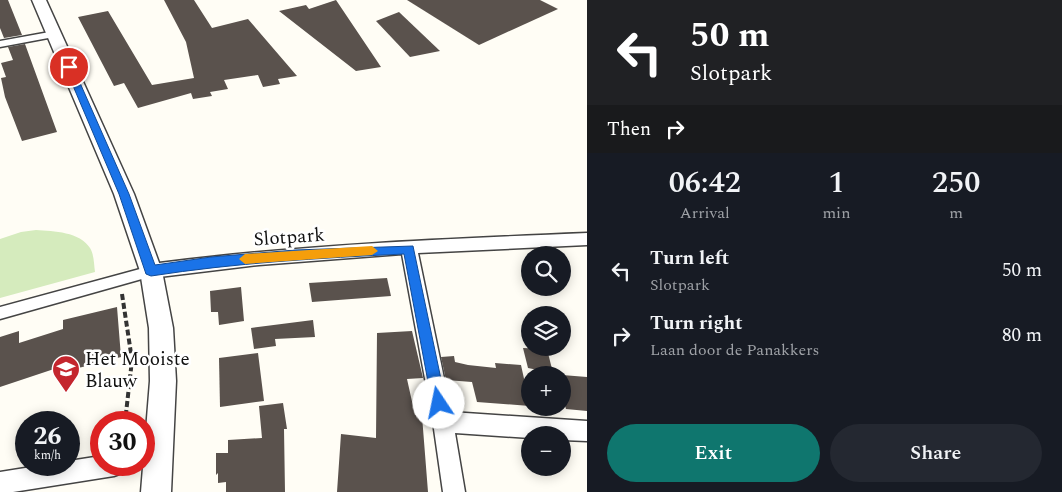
<!DOCTYPE html>
<html lang="en">
<head>
<meta charset="utf-8">
<style>
  :root { --surface:#171b24; --page:#242831; --text:#f1f3f6; --muted:#9ea1a6; --accent:#0f766e }
  body { margin:0; font-family:Spectral,serif; background:var(--page); color:var(--text); height:100vh; display:flex; flex-direction:column; font-size:19px; white-space:nowrap }
  * { box-sizing:border-box; margin:0 }
  p { font-size:16px; color:var(--muted) }
  .icon { flex:none; width:28px; height:28px; fill:none; stroke:currentColor; stroke-width:2; stroke-linecap:round; stroke-linejoin:round }
  .map { position:relative; flex:1; overflow:hidden }
  .sheet { display:flex; flex-direction:column; background:var(--surface); width:475px }
  .sheet>* { flex:none }
  .top-card { background:#202124; color:#fff; overflow:hidden }
  .fabs { position:absolute; left:521px; top:246px; display:grid; gap:10px }
  .fabs a { display:grid; place-items:center; width:50px; height:50px; border-radius:50%; background:var(--surface); box-shadow:0 2px 12px #0003; font-size:25px }
  .speed { position:absolute; left:15px; top:411px; display:flex; gap:10px; font-size:25px; font-weight:700; text-align:center }
  .speed>* { display:grid; place-content:center; width:65px; height:65px; border-radius:50%; background:var(--surface); box-shadow:0 2px 12px #0003; line-height:1 }
  .speed small { font-size:12px; font-weight:400 }
  .speed .limit { border:8px solid #d22; background:#fff; color:#111 }
  .pin { position:absolute; display:grid; place-items:center; width:42px; height:42px; color:#fff; margin:-21px; border:2px solid #fff; border-radius:50%; box-shadow:0 1px 5px #0007 }
  .me { position:absolute; width:55px; margin:-28px; rotate:349deg; stroke-linejoin:round; filter:drop-shadow(0 0 4px #0008) }
  .turn { display:flex; align-items:center; gap:18px; height:105px; padding:0 20px; font-size:22px }
  .turn .icon { width:65px; height:65px; stroke-width:2.5 }
  .turn b { display:block; font-size:35px; line-height:42px }
  .then { display:flex; align-items:center; height:48px; padding:0 20px; background:#0003; gap:10px; font-size:19px }
  .eta { display:flex; justify-content:space-evenly; align-items:center; height:85px; text-align:center }
  .eta b { font-size:30px; font-weight:600; line-height:35px }
  .action { display:flex; gap:10px; margin-top:auto; padding:10px 20px }
  .action a { flex:1; height:58px; border-radius:30px; background:var(--accent); color:#fff; font-size:20px; font-weight:600; line-height:58px; text-align:center }
  .action a+a { background:var(--page); color:var(--text) }
  ul { padding:0; list-style:none }
  li { display:flex; align-items:center; gap:15px; height:65px; padding:0 20px }
  li div { flex:1 }
  li b { display:block; font-size:19px }
  li em { font-style:normal }
  main { display:flex; flex:1; min-height:0 }
  .map>svg:first-child { display:block }
  .green { fill:#d5ebbd }
  .building { fill:#5a524d }
  .lines { fill:none; stroke-linecap:round; stroke-linejoin:round }
  .pedestrian-casing { stroke:#444; stroke-width:3 }
  .minor-casing { stroke:#444; stroke-width:3 }
  .tertiary-casing { stroke:#444; stroke-width:3 }
  .path { stroke:#333; stroke-width:4; stroke-dasharray:6 3; stroke-linecap:butt }
  .pedestrian { fill:#fff; fill-rule:evenodd }
  .minor { fill:#fff; fill-rule:evenodd }
  .tertiary { fill:#fff; fill-rule:evenodd }
  .route { fill:#1a73e8; stroke:#114b97 }
  .slow { fill:#f59e0b }
  .labels { text-anchor:middle; stroke-width:5; stroke-linejoin:round; paint-order:stroke }
  .street-label { font-size:19px; fill:#111; stroke:#fff }
  .poi-label { font-size:19px; fill:#111; stroke:#fff; text-anchor:start }
</style>
</head>
<body>
<main>
<div class="map">
<svg width="587" height="492" viewBox="0 0 587 492">
  <rect width="100%" height="100%" fill="#fffdf5"/>
  <path class="green" d="M 36,230 C 54,231 80,232 90,248 C 94,254 94,265 95,272 L 0,298 L 0,239 L 21,232 Z"/>
  <g class="building">
    <path d="M 0,0 L 8,0 L 22,35 L 4,38 L 0,28 Z"/>
    <path d="M 164,0 L 194,0 L 212,28 L 248,19 L 297,76 L 278,79 L 280,84 L 263,87 L 258,75 L 224,80 L 228,89 L 210,92 L 212,96 L 193,99 L 191,93 L 138,108 L 124,83 L 114,86 L 78,17 L 108,11 L 152,85 L 194,78 L 186,42 Z"/>
    <path d="M 336,0 L 381,67 L 356,71 L 279,11 L 306,5 L 309,9 Z"/>
    <path d="M 407,0 L 540,0 L 558,9 L 479,45 Z"/>
    <path d="M 399,12 L 440,51 L 410,57 L 376,21 Z"/>
    <path d="M 25,44 L 57,132 L 22,141 L 5,97 L 1,78 L 6,77 L 1,63 L 13,60 L 8,47 Z"/>
    <path d="M 387,278 L 391,296 L 312,302 L 309,283 Z"/>
    <path d="M 241,287 L 244,321 L 219,325 L 218,312 L 211,312 L 210,291 Z"/>
    <path d="M 117,307 L 121,357 L 63,372 L 63,366 L 0,387 L 0,337 L 19,331 L 19,343 L 63,329 L 63,320 Z"/>
    <path d="M 313,320 L 315,337 L 275,339 L 276,346 L 254,349 L 251,328 Z"/>
    <path d="M 412,331 L 423,378 L 407,379 L 415,415 L 422,416 L 428,492 L 337,492 L 341,434 L 376,438 L 377,333 Z"/>
    <path d="M 523,348 L 547,349 L 553,373 L 528,368 Z"/>
    <path d="M 258,353 L 264,401 L 220,407 L 219,358 Z"/>
    <path d="M 454,356 L 455,362 L 468,365 L 496,368 L 495,363 L 521,365 L 530,406 L 477,402 L 472,382 L 446,380 L 441,357 Z"/>
    <path d="M 562,375 L 587,377 L 587,411 L 566,409 L 562,396 Z"/>
    <path d="M 283,403 L 287,429 L 284,429 L 285,492 L 226,492 L 226,482 L 218,483 L 218,473 L 216,475 L 216,453 L 228,453 L 228,440 L 262,438 L 259,406 Z"/>
  </g>
  <g class="lines">
    <g class="pedestrian-casing">
      <path id="pedestrian" d="M 151,266 L 156,267 L 157,271 L 156,275 L 0,319 L 0,307 Z"/>
    </g>
    <g class="minor-casing">
      <g id="minor">
        <path d="M 55,31 L 59,32 L 59,36 L 0,47 L 0,41 Z"/>
        <path d="M 587,233 L 587,245 L 418,253 L 451,412 L 587,421 L 587,441 L 562,440 L 562,435 L 530,435 L 530,438 L 455,433 L 465,492 L 443,492 L 433,422 L 402,254 L 259,265 L 151,278 L 145,276 L 143,271 L 145,266 L 151,264 C 296,245 441,239 587,233 Z"/>
        <path d="M 101,456 L 101,465 L 125,465 L 122,473 L 114,476 L 13,492 L 0,492 L 0,472 L 44,465 L 69,465 L 69,461 Z"/>
      </g>
    </g>
    <g class="tertiary-casing">
      <path id="tertiary" d="M 32,0 L 46,0 L 134,194 L 162,271 L 173,328 L 176,381 L 171,492 L 141,492 L 150,381 L 149,328 L 140,271 L 114,194 Z"/>
    </g>
    <path class="path" d="M 122,294 L 132,360 L 125,422"/>
    <use href="#pedestrian" class="pedestrian"/>
    <use href="#minor" class="minor"/>
    <use href="#tertiary" class="tertiary"/>
  </g>
  <path class="route" d="M 69,65 L 73,67 L 129,194 L 155,265 L 211,257 L 295,250 L 413,246 L 446,403 L 444,408 L 439,410 L 434,408 L 432,403 L 404,254 C 319,258 235,263 151,276 L 146,274 L 119,194 L 65,67 Z"/>
  <path class="slow" d="M 372,246 L 378,251 L 372,255 L 245,264 L 239,259 L 245,254 Z"/>
  <defs>
    <g id="school-pin" transform="scale(1.4375)"><path d="M0 17L-7.5 6A9.5 9.5 0 1 1 7.5 6Z" fill="#c4262e" stroke="#fff"/><path d="M0-5L7-2L0 1L-7-2ZM-4 1L0 2.5L4 1V4Q0 6-4 4Z" fill="#fff"/></g>
  </defs>
  <g fill-rule="evenodd">
    <use href="#school-pin" x="66" y="369"/>
  </g>
  <g class="labels">
    <g class="street-label">
      <text transform="translate(289 236) rotate(-4)" y="7">Slotpark</text>
    </g>
    <g class="poi-label">
      <text x="85" y="365">Het Mooiste<tspan x="85" dy="22">Blauw</tspan></text>
    </g>
  </g>
</svg>
<div class="fabs">
<a><svg class="icon" aria-label="search" viewBox="0 0 24 24"><circle cx="10" cy="10" r="6"/><path d="M15 15l6 6"/></svg></a>
<a><svg class="icon" aria-label="layers" viewBox="0 0 24 24"><path d="M12 4l9 5-9 5-9-5zM3 14l9 5 9-5"/></svg></a>
<a>+</a>
<a>−</a>
</div>
<div class="speed"><div>26<small>km/h</small></div><div class="limit">30</div></div>
<div class="pin" style="left:69px;top:67px;background:#d93025"><svg class="icon" aria-label="arrive" viewBox="0 0 24 24"><path d="M6 21V4h12l-3 4 3 4H6"/></svg></div>
<svg class="me" style="left:439px;top:403px" viewBox="-20 -20 40 40"><circle r="19" fill="#fff"/><path d="M0-13L10 11 0 6-10 11z" fill="#1a73e8"/></svg>
</div>
<section class="sheet">
<div class="top-card">
<div class="turn"><svg class="icon" aria-label="left" viewBox="0 0 24 24"><path d="M17 20v-9H6M10 6l-5 5 5 5"/></svg><div><b>50 m</b>Slotpark</div></div>
<div class="then">Then<svg class="icon" aria-label="right" viewBox="0 0 24 24"><path d="M7 20v-9h11M14 6l5 5-5 5"/></svg></div>
</div>
<div class="eta">
<div><b>06:42</b><p>Arrival</p></div>
<div><b>1</b><p>min</p></div>
<div><b>250</b><p>m</p></div>
</div>
<ul>
<li><svg class="icon" aria-label="left" viewBox="0 0 24 24"><path d="M17 20v-9H6M10 6l-5 5 5 5"/></svg><div><b>Turn left</b><p>Slotpark</p></div><em>50 m</em></li>
<li><svg class="icon" aria-label="right" viewBox="0 0 24 24"><path d="M7 20v-9h11M14 6l5 5-5 5"/></svg><div><b>Turn right</b><p>Laan door de Panakkers</p></div><em>80 m</em></li>
</ul>
<div class="action"><a>Exit</a><a>Share</a></div>
</section>
</main>
</body>
</html>
